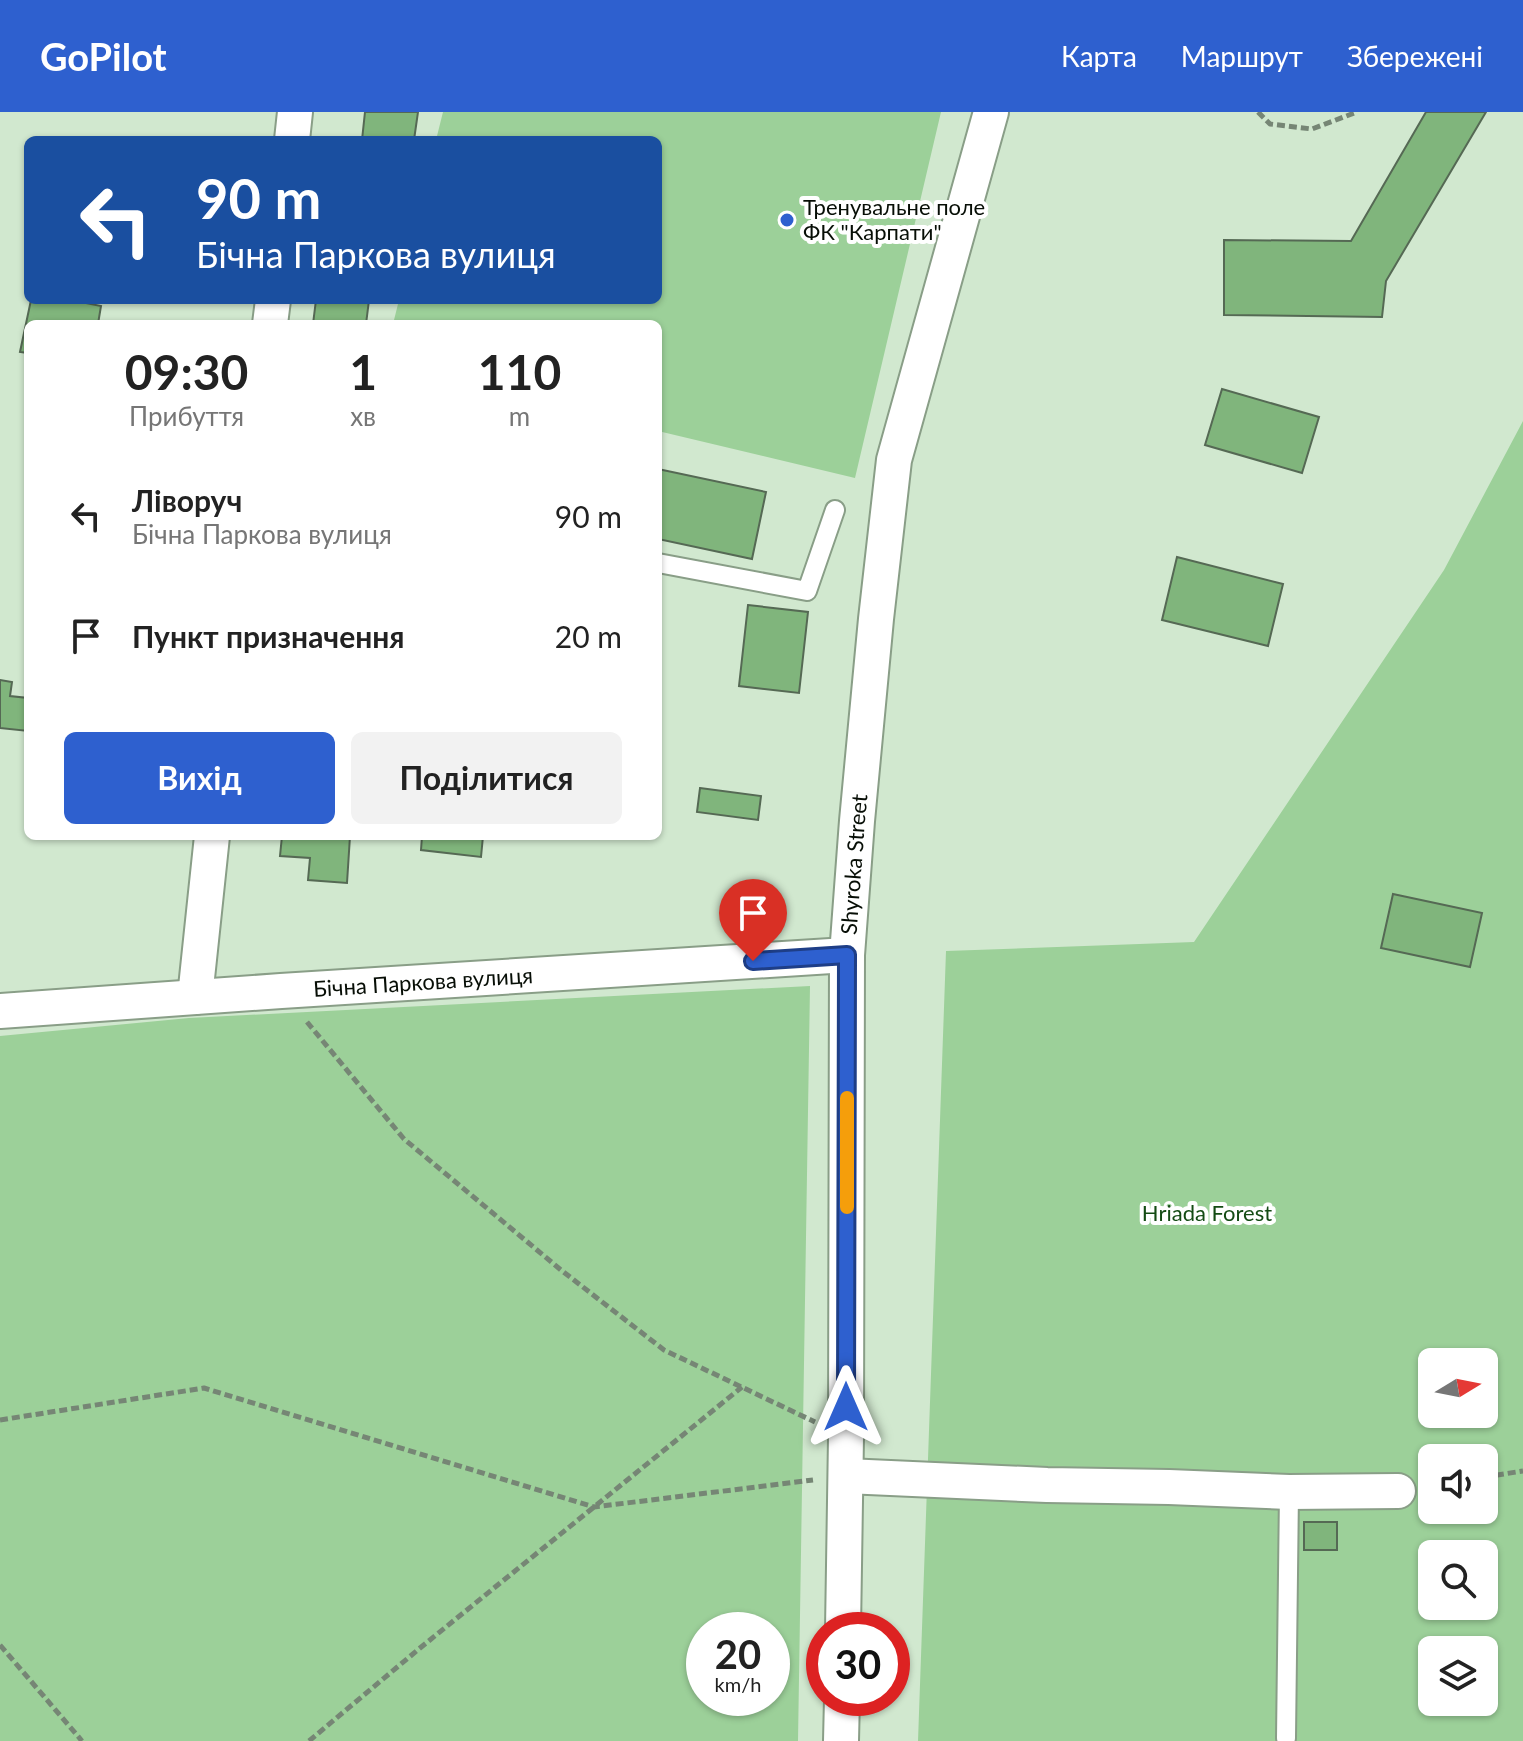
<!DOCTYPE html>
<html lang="uk">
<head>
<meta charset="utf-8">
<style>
  :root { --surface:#fff; --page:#f2f2f2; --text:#222; --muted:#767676; --accent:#2e60cf }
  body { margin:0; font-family:Lato,sans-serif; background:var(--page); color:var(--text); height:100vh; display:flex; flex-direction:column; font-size:30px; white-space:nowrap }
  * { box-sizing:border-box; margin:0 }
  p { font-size:26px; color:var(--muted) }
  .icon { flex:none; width:44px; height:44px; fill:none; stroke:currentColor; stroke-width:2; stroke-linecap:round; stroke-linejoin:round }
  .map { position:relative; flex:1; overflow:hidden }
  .details { position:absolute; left:24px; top:208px; width:638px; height:520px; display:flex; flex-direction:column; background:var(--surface); border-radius:12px; box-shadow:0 2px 6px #0004 }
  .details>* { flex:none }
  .banner { position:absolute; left:24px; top:24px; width:638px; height:168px; border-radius:12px; box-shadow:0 2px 6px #0004; background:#1a4fa0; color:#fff; overflow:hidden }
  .needle { width:52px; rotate:80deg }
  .controls { position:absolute; left:1418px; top:1236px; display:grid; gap:16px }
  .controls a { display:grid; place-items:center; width:80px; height:80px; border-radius:12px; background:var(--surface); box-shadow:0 2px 6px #0004; font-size:40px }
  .speed { position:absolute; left:686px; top:1500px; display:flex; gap:16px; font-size:40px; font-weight:700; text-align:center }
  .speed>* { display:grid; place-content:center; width:104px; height:104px; border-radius:50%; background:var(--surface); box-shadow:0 2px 6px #0004; line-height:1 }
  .speed small { font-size:20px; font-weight:400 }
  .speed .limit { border:12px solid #d22; background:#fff; color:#111 }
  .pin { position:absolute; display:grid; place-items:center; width:68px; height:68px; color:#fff; margin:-82px -34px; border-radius:50% 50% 50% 0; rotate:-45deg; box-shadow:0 0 8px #0007 }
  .pin .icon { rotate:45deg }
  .me { position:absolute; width:88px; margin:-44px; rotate:0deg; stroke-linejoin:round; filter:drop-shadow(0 0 6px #0008) }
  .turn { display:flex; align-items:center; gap:28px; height:168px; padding:0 40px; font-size:36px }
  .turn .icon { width:104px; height:104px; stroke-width:2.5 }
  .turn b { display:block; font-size:56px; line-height:68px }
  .eta { display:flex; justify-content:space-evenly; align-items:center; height:136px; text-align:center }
  .eta b { font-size:48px; font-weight:700; line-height:56px }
  .primary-button { display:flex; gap:16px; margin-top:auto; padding:16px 40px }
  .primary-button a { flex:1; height:92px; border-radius:12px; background:var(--accent); color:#fff; font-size:32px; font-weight:700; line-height:92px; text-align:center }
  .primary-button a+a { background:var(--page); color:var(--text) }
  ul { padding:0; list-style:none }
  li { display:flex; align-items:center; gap:24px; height:120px; padding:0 40px }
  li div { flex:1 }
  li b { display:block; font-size:30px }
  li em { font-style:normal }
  header { display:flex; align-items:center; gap:48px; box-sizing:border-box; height:112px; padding:0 40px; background:var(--accent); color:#fff }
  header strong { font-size:38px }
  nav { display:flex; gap:44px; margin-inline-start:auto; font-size:28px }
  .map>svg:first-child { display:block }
  .green { fill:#9cd099; fill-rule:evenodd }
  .building { fill:#80b57c; stroke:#556954; stroke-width:2 }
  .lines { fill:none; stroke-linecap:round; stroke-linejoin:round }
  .lane-casing { stroke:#899e87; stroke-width:22 }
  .street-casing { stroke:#899e87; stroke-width:38 }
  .path { stroke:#768675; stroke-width:5; stroke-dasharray:8 4; stroke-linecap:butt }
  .lane { stroke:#fff; stroke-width:18 }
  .street { stroke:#fff; stroke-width:34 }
  .route-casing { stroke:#1e3e87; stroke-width:20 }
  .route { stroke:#2e60cf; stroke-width:14 }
  .slow { stroke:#f59e0b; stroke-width:14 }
  .poi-dot { fill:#2e60cf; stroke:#fff; stroke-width:3 }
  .labels { text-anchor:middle; stroke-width:8; stroke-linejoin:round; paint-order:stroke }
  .poi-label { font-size:22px; fill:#070e06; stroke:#fff; text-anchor:start }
  .street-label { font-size:22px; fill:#070e06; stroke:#fff }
  .park-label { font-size:22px; fill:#144b14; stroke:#fff }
</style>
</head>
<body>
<header>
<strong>GoPilot</strong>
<nav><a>Карта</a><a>Маршрут</a><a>Збережені</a></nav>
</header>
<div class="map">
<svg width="1523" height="1629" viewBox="0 0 1523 1629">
  <rect width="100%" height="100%" fill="#d1e8cf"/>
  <g class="green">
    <path d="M 443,0 L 941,0 L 855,366 L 658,319 L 658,212 L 393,212 L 399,188 L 658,188 L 658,28 L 436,28 Z"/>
    <path d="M 1523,309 L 1523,1629 L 918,1629 L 946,839 L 1194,830 L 1444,458 ZM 1432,1250 L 1484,1250 L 1484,1302 L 1432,1302 ZM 1432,1346 L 1484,1346 L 1484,1398 L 1432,1398 ZM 1432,1442 L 1484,1442 L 1484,1494 L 1432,1494 ZM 1432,1538 L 1484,1538 L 1484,1590 L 1432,1590 Z"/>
    <path d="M 810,874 L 798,1629 L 0,1629 L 0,924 L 189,906 ZM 704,1518 L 772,1518 L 772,1586 L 704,1586 Z"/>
  </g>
  <g class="building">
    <path d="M 365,0 L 418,0 L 414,28 L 362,28 Z"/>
    <path d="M 1426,0 L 1486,0 L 1386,169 L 1382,205 L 1224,203 L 1224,128 L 1351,129 Z"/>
    <path d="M 31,188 L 71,188 L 101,194 L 98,212 L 28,212 L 28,241 L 20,240 Z"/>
    <path d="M 316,188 L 369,188 L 366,212 L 313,212 Z"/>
    <path d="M 1222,277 L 1319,305 L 1302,361 L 1205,333 Z"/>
    <path d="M 658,357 L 766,380 L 752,447 L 658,427 Z"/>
    <path d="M 1177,445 L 1283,472 L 1268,534 L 1162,508 Z"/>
    <path d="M 748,493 L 808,500 L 799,581 L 739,574 Z"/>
    <path d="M 0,568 L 12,570 L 10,584 L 28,586 L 28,619 L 0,616 Z"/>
    <path d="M 700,676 L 761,684 L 758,708 L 697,700 Z"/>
    <path d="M 282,724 L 350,724 L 347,771 L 308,768 L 310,746 L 280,744 Z"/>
    <path d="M 422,724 L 483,724 L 481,745 L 421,738 Z"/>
    <path d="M 1393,782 L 1482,801 L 1470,855 L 1381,836 Z"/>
    <rect x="1304" y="1410" width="33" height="28"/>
  </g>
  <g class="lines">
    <g class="lane-casing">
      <g id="lane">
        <path d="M 658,451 L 807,479 L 835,398"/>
        <path d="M 1286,1626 L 1289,1380"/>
      </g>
    </g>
    <g class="street-casing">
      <g id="street">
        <path d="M 292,28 L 295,0"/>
        <path d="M 270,212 L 273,188"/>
        <path d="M 195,885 L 212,724"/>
        <path id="s1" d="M 0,899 L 281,879 L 847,843"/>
        <path d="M 846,1364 L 1047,1373 L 1169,1375 L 1289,1380 L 1398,1379"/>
        <path id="s2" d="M 843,1518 L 846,1325 L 847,843 L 857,709 L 876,507 L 894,348 L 991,0"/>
        <path d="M 841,1629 L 842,1586"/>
      </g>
    </g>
    <g class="path">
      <path d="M 1258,0 L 1270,12 L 1312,17 L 1357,0"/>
      <path d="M 307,910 L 404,1027 L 561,1158 L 664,1238 L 815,1310"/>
      <path d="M 0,1308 L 204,1276 L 594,1395 L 813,1368"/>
      <path d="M 1484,1365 L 1523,1359"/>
      <path d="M 0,1533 L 82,1629"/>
      <path d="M 309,1629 L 420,1536 L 742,1275"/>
    </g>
    <use href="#lane" class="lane"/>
    <use href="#street" class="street"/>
  </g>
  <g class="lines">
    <g class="route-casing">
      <path id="route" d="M 753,849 L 847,843 L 846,1295"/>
    </g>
    <use href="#route" class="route"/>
    <path class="slow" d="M 847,1095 L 847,986"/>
  </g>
  <circle class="poi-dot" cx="787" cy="108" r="8"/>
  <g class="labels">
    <g class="poi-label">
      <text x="803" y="103">Тренувальне поле<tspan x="803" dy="25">ФК "Карпати"</tspan></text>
    </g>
    <g class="street-label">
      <text dy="8" stroke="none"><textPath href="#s2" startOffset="766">Shyroka Street</textPath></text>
      <text dy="8" stroke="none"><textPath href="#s1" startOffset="424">Бічна Паркова вулиця</textPath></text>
    </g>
    <g class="park-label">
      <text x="1207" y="1109">Hriada Forest</text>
    </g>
  </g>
</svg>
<div class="controls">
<a><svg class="needle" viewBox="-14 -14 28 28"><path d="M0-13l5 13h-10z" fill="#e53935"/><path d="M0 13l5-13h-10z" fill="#767676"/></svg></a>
<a><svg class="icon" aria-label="sound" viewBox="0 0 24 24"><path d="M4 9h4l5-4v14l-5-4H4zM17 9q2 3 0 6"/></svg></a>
<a><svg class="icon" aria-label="search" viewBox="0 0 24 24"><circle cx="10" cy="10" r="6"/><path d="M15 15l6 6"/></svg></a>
<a><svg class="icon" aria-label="layers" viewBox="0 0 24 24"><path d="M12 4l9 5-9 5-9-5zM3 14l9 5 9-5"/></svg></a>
</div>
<div class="speed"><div>20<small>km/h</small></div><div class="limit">30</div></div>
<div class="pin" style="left:753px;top:849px;background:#d93025"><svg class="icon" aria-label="arrive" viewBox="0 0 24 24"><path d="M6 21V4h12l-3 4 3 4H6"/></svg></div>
<svg class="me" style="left:846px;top:1295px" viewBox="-20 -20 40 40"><path d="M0-17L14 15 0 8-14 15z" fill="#2e60cf" stroke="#fff" stroke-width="4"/></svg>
<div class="banner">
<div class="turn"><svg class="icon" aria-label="left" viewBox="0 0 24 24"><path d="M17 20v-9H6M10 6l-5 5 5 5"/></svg><div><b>90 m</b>Бічна Паркова вулиця</div></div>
</div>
<section class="details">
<div class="eta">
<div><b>09:30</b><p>Прибуття</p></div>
<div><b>1</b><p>хв</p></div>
<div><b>110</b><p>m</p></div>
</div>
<ul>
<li><svg class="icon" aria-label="left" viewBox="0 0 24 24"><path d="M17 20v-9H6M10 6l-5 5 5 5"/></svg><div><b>Ліворуч</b><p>Бічна Паркова вулиця</p></div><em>90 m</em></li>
<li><svg class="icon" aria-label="arrive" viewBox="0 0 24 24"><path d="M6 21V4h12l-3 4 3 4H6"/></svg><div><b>Пункт призначення</b></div><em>20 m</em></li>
</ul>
<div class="primary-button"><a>Вихід</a><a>Поділитися</a></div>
</section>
</div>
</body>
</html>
